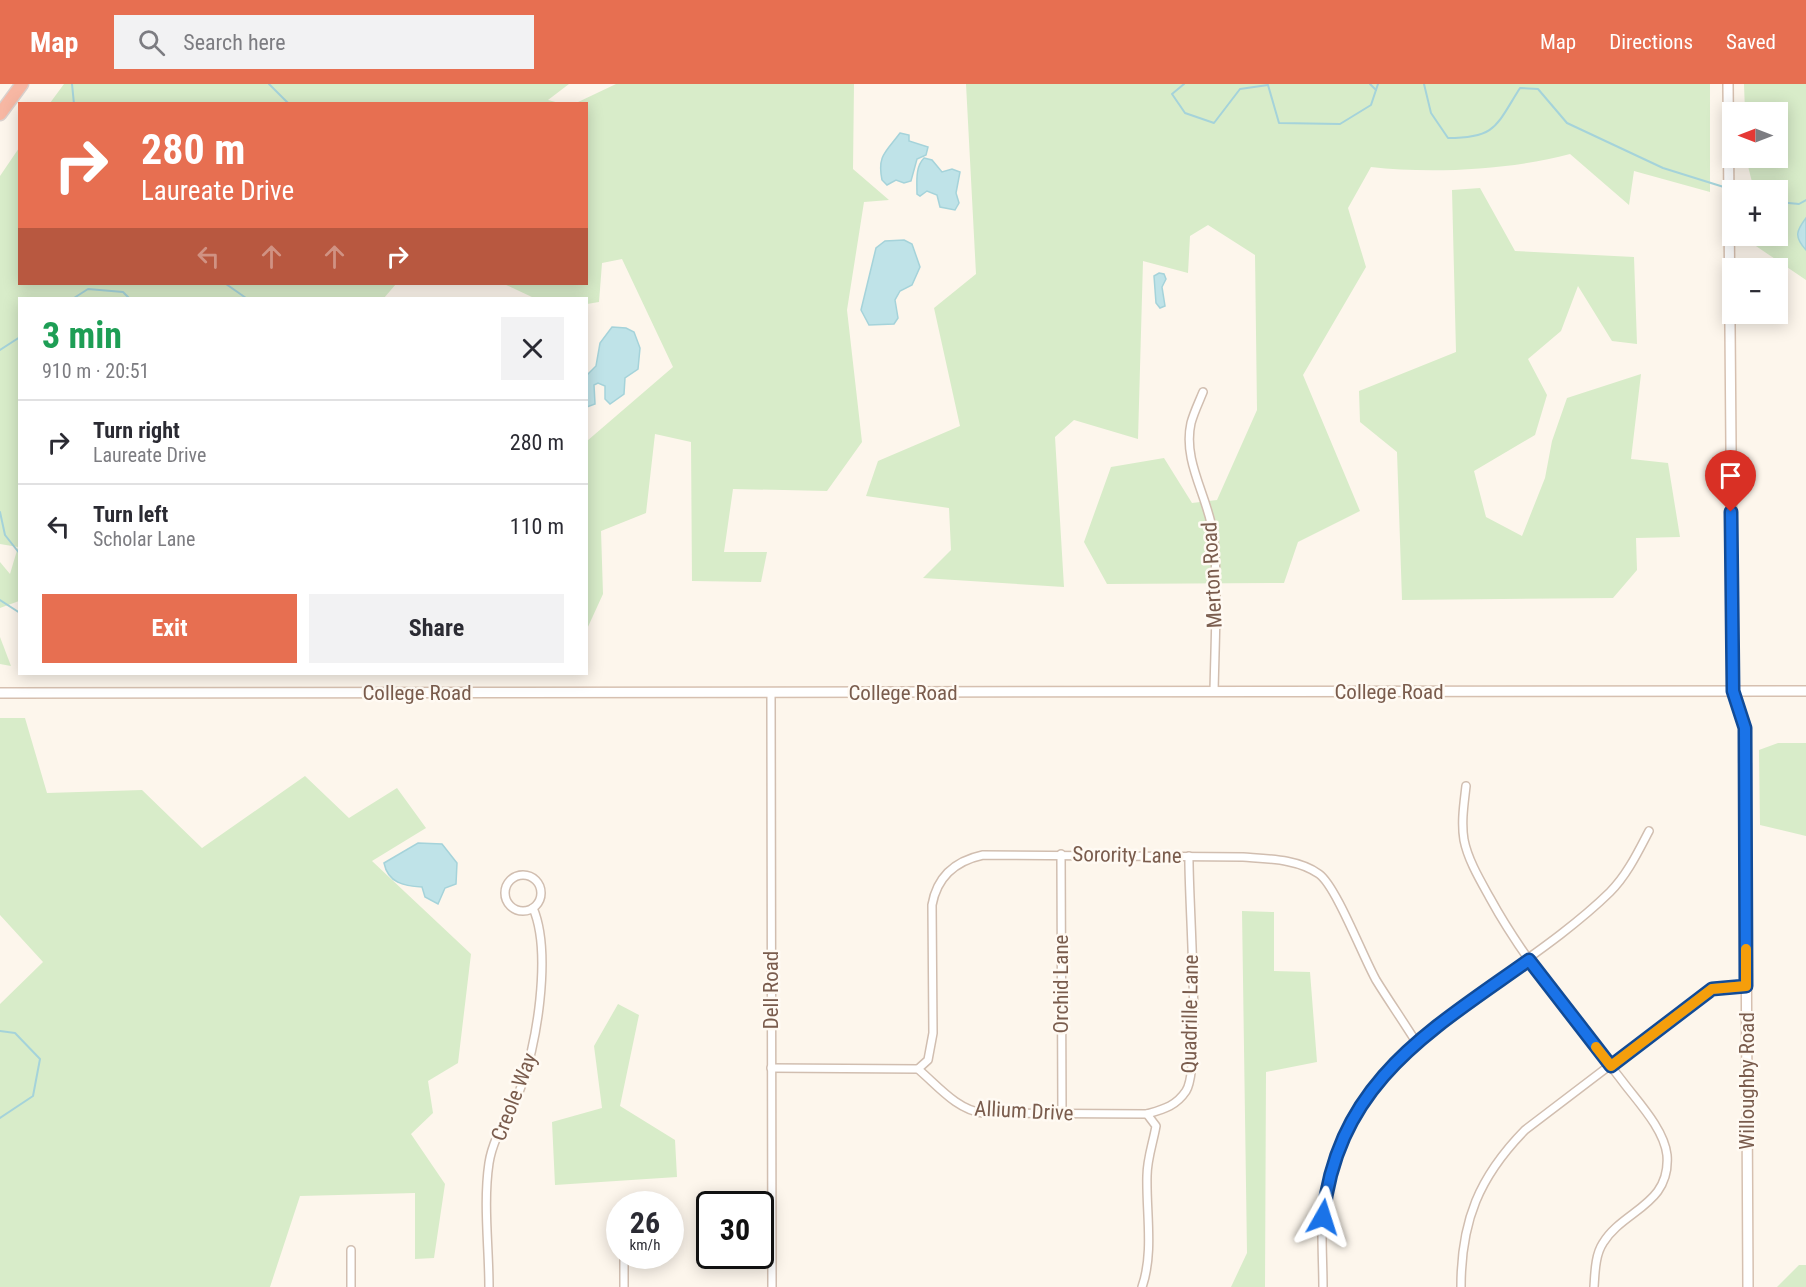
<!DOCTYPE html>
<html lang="en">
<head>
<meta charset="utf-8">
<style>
  :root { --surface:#fff; --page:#f2f2f3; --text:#2b2b33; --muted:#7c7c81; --line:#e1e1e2; --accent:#e76f51 }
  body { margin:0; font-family:"Roboto Condensed",sans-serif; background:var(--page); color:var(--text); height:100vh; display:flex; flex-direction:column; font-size:22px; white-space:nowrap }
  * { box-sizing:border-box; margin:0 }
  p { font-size:20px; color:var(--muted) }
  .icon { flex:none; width:33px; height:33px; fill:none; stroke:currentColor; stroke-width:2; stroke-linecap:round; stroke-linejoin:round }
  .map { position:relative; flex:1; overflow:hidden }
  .panel { position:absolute; left:18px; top:213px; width:570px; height:378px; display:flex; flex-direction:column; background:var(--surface); border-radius:0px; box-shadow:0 3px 15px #0003 }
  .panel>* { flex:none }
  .hud { position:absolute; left:18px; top:18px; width:570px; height:183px; border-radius:0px; box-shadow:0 3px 15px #0003; background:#e76f51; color:#fff; overflow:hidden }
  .needle { width:39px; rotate:270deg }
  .tools { position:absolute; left:1722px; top:18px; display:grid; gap:12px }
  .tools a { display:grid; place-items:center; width:66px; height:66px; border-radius:0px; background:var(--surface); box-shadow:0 3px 15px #0003; font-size:30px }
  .speed { position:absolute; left:606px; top:1107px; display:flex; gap:12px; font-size:30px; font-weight:700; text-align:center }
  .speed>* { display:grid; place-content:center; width:78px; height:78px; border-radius:50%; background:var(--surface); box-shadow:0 3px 15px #0003; line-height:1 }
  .speed small { font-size:15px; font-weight:400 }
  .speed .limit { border:3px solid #111; border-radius:9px; background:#fff; color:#111 }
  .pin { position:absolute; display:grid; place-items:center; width:51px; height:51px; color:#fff; margin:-62px -26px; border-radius:50% 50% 50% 0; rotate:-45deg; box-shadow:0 0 6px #0007 }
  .pin .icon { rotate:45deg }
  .me { position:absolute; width:66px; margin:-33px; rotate:6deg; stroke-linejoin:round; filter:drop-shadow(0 0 4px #0008) }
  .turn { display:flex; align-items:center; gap:21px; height:126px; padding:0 24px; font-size:27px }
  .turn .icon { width:78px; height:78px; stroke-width:2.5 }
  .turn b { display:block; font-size:42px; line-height:51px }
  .lanes { display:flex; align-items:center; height:57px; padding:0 24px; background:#0003; justify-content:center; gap:30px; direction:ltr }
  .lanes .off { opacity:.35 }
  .round { display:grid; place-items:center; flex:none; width:63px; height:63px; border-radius:0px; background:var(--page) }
  .head { display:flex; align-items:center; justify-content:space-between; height:102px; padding:0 24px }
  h1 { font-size:36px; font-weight:700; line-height:45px; color:#1e9e55 }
  .action { display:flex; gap:12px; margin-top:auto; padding:12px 24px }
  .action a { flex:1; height:69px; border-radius:0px; background:var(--accent); color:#fff; font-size:24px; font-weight:700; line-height:69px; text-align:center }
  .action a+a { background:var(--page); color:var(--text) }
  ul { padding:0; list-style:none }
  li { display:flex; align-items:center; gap:18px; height:84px; padding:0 24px; border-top:2px solid var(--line) }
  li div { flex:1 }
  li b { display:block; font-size:22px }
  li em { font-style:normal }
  header { display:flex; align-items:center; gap:36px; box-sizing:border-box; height:84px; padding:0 30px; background:var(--accent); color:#fff }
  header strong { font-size:28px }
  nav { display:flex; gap:33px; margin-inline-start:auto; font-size:21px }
  .search { width:420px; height:54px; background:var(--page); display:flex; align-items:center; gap:15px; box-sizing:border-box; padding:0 21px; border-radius:0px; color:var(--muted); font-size:22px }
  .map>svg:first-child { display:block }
  .green { fill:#d8ecc9 }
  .water { fill:#bfe3e8; stroke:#a5d3da; stroke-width:1.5 }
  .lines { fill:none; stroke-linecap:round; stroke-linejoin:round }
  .stream { stroke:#a5d3da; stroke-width:2 }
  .street-casing { stroke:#d1beb0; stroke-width:10 }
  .secondary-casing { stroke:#d6c0b0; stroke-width:12 }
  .highway-casing { stroke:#dad1cd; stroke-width:15 }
  .street { stroke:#fff; stroke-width:7 }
  .secondary { stroke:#fff; stroke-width:9 }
  .highway { stroke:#f7b7a3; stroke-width:12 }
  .route-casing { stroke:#114b97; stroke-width:15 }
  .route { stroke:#1a73e8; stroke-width:10 }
  .slow { stroke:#f59e0b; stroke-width:10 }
  .labels { text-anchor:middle; stroke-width:5; stroke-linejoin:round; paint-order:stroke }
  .street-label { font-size:21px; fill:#7a5c4d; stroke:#fffaf3 }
</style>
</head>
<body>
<header>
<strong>Map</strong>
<div class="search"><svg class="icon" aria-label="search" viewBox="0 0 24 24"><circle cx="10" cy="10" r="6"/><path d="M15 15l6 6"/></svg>Search here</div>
<nav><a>Map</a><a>Directions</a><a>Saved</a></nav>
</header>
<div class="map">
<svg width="1806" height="1203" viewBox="0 0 1806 1203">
  <rect width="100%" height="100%" fill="#fdf6ec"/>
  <g class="green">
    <path d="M 64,0 L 569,0 L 548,16 L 563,20 L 50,19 Z"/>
    <path d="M 616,0 L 854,0 L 853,85 L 889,116 L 864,118 L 847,226 L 862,358 L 827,407 L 733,405 L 724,468 L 767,468 L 761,498 L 692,497 L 691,358 L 655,350 L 646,429 L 601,447 L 603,510 L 587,545 L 587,357 L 673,283 L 622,175 L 602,179 L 599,218 L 587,220 L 586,214 L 534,214 L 504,200 L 586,200 L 586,20 L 576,19 Z"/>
    <path d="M 966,0 L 1710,0 L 1710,108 L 1634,87 L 1629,121 L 1570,70 C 1511,86 1431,90 1371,83 L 1348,124 L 1366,183 L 1303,291 L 1360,427 L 1298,458 L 1284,499 L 1107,500 L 1084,458 L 1111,383 L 1164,374 L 1192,419 L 1217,416 L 1257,326 L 1255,171 L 1208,141 L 1190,152 L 1188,189 L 1143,177 L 1138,355 L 1074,336 L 1055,353 L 1064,503 L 923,494 L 951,466 L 949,424 L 866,412 L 878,377 L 960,342 L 934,224 L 976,190 Z"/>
    <path d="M 1744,0 L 1806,0 L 1806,196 L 1753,160 L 1753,152 L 1778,152 L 1778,106 L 1754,106 L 1746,74 L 1778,74 L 1778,28 L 1745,28 Z"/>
    <path d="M 19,64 L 20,200 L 396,200 L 384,214 L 20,214 L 19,517 L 0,524 L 0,478 L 10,490 L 18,463 L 0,460 L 0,92 Z"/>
    <path d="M 1480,104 L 1515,167 L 1634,173 L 1637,260 L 1612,257 L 1578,202 L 1561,247 L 1528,275 L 1547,311 L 1535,351 L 1474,387 L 1486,433 L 1522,452 L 1545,394 L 1552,357 L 1567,314 L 1641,290 L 1631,375 L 1668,379 L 1680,453 L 1636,454 L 1637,486 L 1613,514 L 1402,516 L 1397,368 L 1360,338 L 1359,307 L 1456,268 L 1452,106 Z"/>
    <path d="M 0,553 L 11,582 L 0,580 Z"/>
    <path d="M 0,634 L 25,634 L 47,709 L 142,706 L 202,764 L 305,692 L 349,734 L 397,704 L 426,744 L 372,777 L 471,870 L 458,979 L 428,997 L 433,1029 L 411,1050 L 445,1100 L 434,1174 L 415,1175 L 415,1109 L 300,1112 L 270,1203 L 0,1203 L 0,920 L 43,878 L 0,831 Z"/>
    <path d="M 1778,659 L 1806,659 L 1806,752 L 1760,741 L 1759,666 Z"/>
    <path d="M 1242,827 L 1274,828 L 1274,887 L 1310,888 L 1317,978 L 1266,988 L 1265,1203 L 1231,1203 L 1247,1169 Z"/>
    <path d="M 618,920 L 639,931 L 620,1022 L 675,1056 L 677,1093 L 555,1101 L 552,1038 L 602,1024 L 594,962 Z"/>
    <path d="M 1799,1181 L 1806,1181 L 1806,1203 L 1777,1203 Z"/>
  </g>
  <g class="water">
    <path d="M 900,49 L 909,51 L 909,57 L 928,63 L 926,71 L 917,75 L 911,97 L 904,99 L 896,96 L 887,101 L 882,96 C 877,71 886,68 900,49 Z"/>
    <path d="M 924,74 L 932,76 L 942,88 L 952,85 L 960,88 L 956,109 L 959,119 L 955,126 L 940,123 L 937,111 L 927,107 L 920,112 L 917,110 C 917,98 915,83 924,74 Z"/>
    <path d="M 1806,134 L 1806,166 C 1794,153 1796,147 1806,134 Z"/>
    <path d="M 904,156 L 912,160 L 920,183 L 912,201 L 900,207 L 895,216 L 898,234 L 894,240 L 869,241 L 861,226 L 876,164 L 885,157 Z"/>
    <path d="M 1159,189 L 1164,190 L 1166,195 L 1162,203 L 1165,222 L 1160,224 L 1156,219 L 1154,192 Z"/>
    <path d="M 612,243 L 626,244 L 634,248 L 640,264 L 638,285 L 625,294 L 624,310 L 610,320 L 605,315 L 605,302 L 598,299 L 594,301 L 595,320 L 587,323 L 587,291 L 596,282 L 600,259 Z"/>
    <path d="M 418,759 L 442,760 L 457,779 L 456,800 L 445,804 L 438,820 L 425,813 L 422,803 C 404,802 388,799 384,779 Z"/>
  </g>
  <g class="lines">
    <g class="stream">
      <path d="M 72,0 L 74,20"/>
      <path d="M 269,0 L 289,20"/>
      <path d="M 1184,0 L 1172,10 L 1185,29 L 1214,39 L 1240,5 L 1268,1 L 1279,39 L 1340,40 L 1371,21 L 1378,0"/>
      <path d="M 1370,0 L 1376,6"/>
      <path d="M 1424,0 L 1431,29 L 1448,54 C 1496,54 1496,42 1520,4 L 1538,5 L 1567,39 L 1663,84 L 1727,104"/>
      <path d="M 1778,118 L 1799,120 L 1806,116"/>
      <path d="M 226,200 L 246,214"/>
      <path d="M 74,214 L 88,205 L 123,208 L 129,214"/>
      <path d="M 0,266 L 20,253"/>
      <path d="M 0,428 L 5,451 L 20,470"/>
      <path d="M 0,516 L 20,529"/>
      <path d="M 0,947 L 15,949 L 40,975 L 33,1012 L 0,1034"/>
    </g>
    <g class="street-casing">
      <g id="street">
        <path d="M 1203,308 C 1199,318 1194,328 1191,339 C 1182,379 1210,415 1214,455 C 1218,506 1215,557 1214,608"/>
        <path d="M 771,610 L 772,1203"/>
        <path d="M 1466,702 C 1464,720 1461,738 1464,756 C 1468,776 1480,796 1490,814 C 1526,880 1577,938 1623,998 C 1638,1018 1664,1045 1667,1071 C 1671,1121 1623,1126 1603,1159 C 1595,1171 1595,1189 1594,1203"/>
        <path d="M 1061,770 L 1062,1030"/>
        <circle cx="523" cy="809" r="18"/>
        <path d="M 771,984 L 918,985 C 938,1002 957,1026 983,1029 L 1147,1030 C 1164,1025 1176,1022 1186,1007 C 1202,983 1188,812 1189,772"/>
        <path d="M 918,985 L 928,976 L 933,949 L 932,821 C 937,793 955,777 983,771 L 1243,773 C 1269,775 1298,775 1319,790 C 1336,802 1363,873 1376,896 C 1389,917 1403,937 1416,958"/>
        <path d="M 351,1166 L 351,1203"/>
        <path d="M 624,1172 L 624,1203"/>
        <path d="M 489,1203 C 489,1163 483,1119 489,1079 C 493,1053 509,1031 519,1008 C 537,964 552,868 533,824"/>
        <path d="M 1142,1203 C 1154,1169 1146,1128 1147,1092 C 1147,1075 1153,1059 1156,1042 L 1147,1030"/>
        <path d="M 1323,1203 C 1323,1169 1319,1132 1327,1099 C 1360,956 1514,902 1610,808 C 1627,791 1638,768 1649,747"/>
        <path d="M 1461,1203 C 1461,1137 1479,1093 1525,1046 L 1697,915 L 1712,905 L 1746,902"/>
      </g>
    </g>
    <g class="secondary-casing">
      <g id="secondary">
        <path d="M 1728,0 L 1733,607 L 1745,644 L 1748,1203"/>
        <path d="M 0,609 L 1806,607"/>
      </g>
    </g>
    <g class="highway-casing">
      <path id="highway" d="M 0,30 L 22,0"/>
    </g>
    <use href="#street" class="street"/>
    <use href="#secondary" class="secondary"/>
    <use href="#highway" class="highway"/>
  </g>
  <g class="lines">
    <g class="route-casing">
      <path id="route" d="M 1323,1133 C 1338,998 1428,948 1529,876 L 1611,982 L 1712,905 L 1746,902 L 1745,644 L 1733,607 L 1731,428"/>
    </g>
    <use href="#route" class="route"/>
    <path class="slow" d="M 1596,963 L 1611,982 L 1712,905 L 1746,902 L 1746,865"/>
  </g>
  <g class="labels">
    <g class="street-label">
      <text transform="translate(1212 491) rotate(-93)" y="7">Merton Road</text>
      <text x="1389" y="615">College Road</text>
      <text x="417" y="616">College Road</text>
      <text x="903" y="616">College Road</text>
      <text transform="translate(1127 771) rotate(1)" y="7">Sorority Lane</text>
      <text transform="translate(1061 900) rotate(-90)" y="7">Orchid Lane</text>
      <text transform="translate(771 906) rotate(-90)" y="7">Dell Road</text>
      <text transform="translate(1190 930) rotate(-89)" y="7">Quadrille Lane</text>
      <text transform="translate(1747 997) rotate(-90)" y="7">Willoughby Road</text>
      <text transform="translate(514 1013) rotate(-69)" y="7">Creole Way</text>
      <text transform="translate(1024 1027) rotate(3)" y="7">Allium Drive</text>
    </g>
  </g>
</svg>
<div class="tools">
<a><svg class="needle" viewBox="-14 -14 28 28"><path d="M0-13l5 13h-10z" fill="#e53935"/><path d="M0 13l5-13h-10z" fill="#7c7c81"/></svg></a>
<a>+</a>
<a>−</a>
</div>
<div class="speed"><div>26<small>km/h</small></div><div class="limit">30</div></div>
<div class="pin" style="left:1731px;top:428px;background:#d93025"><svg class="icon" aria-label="arrive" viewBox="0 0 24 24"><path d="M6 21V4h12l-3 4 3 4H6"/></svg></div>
<svg class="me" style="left:1323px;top:1133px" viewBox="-20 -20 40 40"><path d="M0-17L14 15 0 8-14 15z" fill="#1a73e8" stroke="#fff" stroke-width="4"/></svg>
<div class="hud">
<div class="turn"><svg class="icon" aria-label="right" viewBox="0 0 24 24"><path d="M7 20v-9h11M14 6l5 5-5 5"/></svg><div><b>280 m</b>Laureate Drive</div></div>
<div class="lanes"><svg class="icon off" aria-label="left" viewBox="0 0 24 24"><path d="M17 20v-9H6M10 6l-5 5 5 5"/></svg><svg class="icon off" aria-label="ahead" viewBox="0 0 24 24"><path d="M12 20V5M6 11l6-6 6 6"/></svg><svg class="icon off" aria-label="ahead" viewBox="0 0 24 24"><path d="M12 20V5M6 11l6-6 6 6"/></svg><svg class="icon" aria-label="right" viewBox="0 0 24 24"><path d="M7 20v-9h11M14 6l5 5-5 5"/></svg></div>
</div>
<section class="panel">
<div class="head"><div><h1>3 min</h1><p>910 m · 20:51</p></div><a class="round"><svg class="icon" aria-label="close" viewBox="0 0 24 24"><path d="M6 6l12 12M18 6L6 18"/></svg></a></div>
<ul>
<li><svg class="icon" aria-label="right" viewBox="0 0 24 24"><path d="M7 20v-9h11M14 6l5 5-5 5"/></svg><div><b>Turn right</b><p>Laureate Drive</p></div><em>280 m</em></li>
<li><svg class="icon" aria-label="left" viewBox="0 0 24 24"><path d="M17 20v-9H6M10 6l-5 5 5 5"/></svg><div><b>Turn left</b><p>Scholar Lane</p></div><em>110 m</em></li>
</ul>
<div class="action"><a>Exit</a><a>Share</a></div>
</section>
</div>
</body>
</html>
